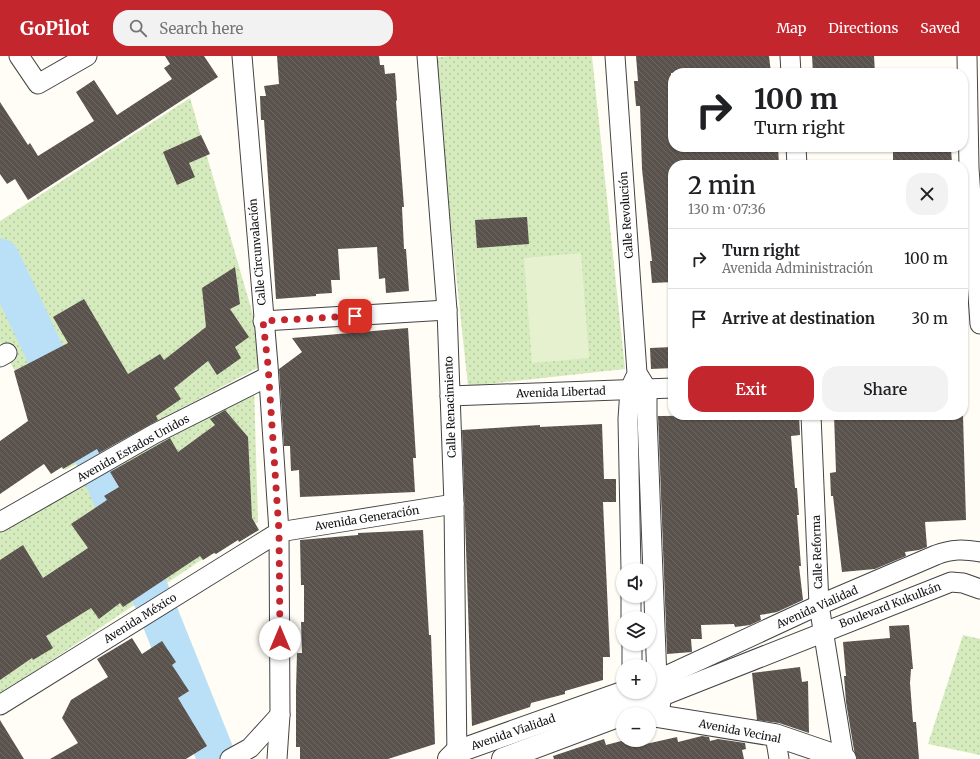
<!DOCTYPE html>
<html lang="en">
<head>
<meta charset="utf-8">
<style>
  :root { --surface:#fff; --page:#f2f2f2; --text:#202124; --muted:#757577; --line:#e0e0e0; --accent:#c4262e }
  body { margin:0; font-family:Merriweather,serif; background:var(--page); color:var(--text); height:100vh; display:flex; flex-direction:column; font-size:15px; white-space:nowrap }
  * { box-sizing:border-box; margin:0 }
  p { font-size:13px; color:var(--muted) }
  .icon { flex:none; width:22px; height:22px; fill:none; stroke:currentColor; stroke-width:2; stroke-linecap:round; stroke-linejoin:round }
  .map { position:relative; flex:1; overflow:hidden }
  .drawer { position:absolute; left:668px; top:104px; width:300px; height:260px; display:flex; flex-direction:column; background:var(--surface); border-radius:16px; box-shadow:0 1px 3px #0004 }
  .drawer>* { flex:none }
  .guide { position:absolute; left:668px; top:12px; width:300px; height:84px; border-radius:16px; box-shadow:0 1px 3px #0004; background:#fff; color:var(--text); overflow:hidden }
  .controls { position:absolute; left:616px; top:507px; display:grid; gap:8px }
  .controls a { display:grid; place-items:center; width:40px; height:40px; border-radius:50%; background:var(--surface); box-shadow:0 1px 3px #0004; font-size:20px }
  .pin { position:absolute; display:grid; place-items:center; width:34px; height:34px; color:#fff; margin:-17px; border-radius:8px; box-shadow:0 2px 6px #0006 }
  .me { position:absolute; width:44px; margin:-22px; rotate:0deg; stroke-linejoin:round; filter:drop-shadow(0 0 3px #0008) }
  .turn { display:flex; align-items:center; gap:14px; height:84px; padding:0 20px; font-size:18px }
  .turn .icon { width:52px; height:52px; stroke-width:2.5 }
  .turn b { display:block; font-size:28px; line-height:34px }
  .round { display:grid; place-items:center; flex:none; width:42px; height:42px; border-radius:16px; background:var(--page) }
  .summary { display:flex; align-items:center; justify-content:space-between; height:68px; padding:0 20px }
  h1 { font-size:24px; font-weight:600; line-height:30px }
  .cta { display:flex; gap:8px; margin-top:auto; padding:8px 20px }
  .cta a { flex:1; height:46px; border-radius:16px; background:var(--accent); color:#fff; font-size:16px; font-weight:600; line-height:46px; text-align:center }
  .cta a+a { background:var(--page); color:var(--text) }
  ul { padding:0; list-style:none }
  li { display:flex; align-items:center; gap:12px; height:60px; padding:0 20px; border-top:1px solid var(--line) }
  li div { flex:1 }
  li b { display:block; font-size:15px }
  li em { font-style:normal }
  header { display:flex; align-items:center; gap:24px; box-sizing:border-box; height:56px; padding:0 20px; background:var(--accent); color:#fff }
  header strong { font-size:19px }
  nav { display:flex; gap:22px; margin-inline-start:auto; font-size:14px }
  .search { width:280px; height:36px; background:var(--page); display:flex; align-items:center; gap:10px; box-sizing:border-box; padding:0 14px; border-radius:16px; color:var(--muted); font-size:15px }
  .map>svg:first-child { display:block }
  .green { fill:url(#green-dots) }
  .pitch { fill:#e6f2cf }
  .lines { fill:none; stroke-linecap:round; stroke-linejoin:round }
  .river { stroke:#b9e0f7; stroke-width:39 }
  .building { fill:url(#building-back-hatch) }
  .minor-casing { stroke:#444; stroke-width:21 }
  .tertiary-casing { stroke:#444; stroke-width:24 }
  .minor { stroke:#fff; stroke-width:19 }
  .tertiary { stroke:#fff; stroke-width:22 }
  .route { stroke:#c4262e; stroke-width:7; stroke-dasharray:0 12.6 }
  .labels { text-anchor:middle; stroke-width:4; stroke-linejoin:round; paint-order:stroke }
  .street-label { font-size:11px; fill:#111; stroke:#fff }
</style>
</head>
<body>
<header>
<strong>GoPilot</strong>
<div class="search"><svg class="icon" aria-label="search" viewBox="0 0 24 24"><circle cx="10" cy="10" r="6"/><path d="M15 15l6 6"/></svg>Search here</div>
<nav><a>Map</a><a>Directions</a><a>Saved</a></nav>
</header>
<div class="map">
<svg width="980" height="703" viewBox="0 0 980 703">
  <defs>
    <pattern id="green-dots" width="8" height="8" patternUnits="userSpaceOnUse"><rect width="8" height="8" fill="#d5ebbd"/><path d="M2 2h.1M6 6h.1" fill="none" stroke="#b6c8a1" stroke-width="1.8" stroke-linecap="round"/></pattern>
    <pattern id="building-back-hatch" width="6" height="6" patternUnits="userSpaceOnUse"><rect width="6" height="6" fill="#5a524d"/><path d="M-1 5l2 2M0 0l6 6M5-1l2 2" fill="none" stroke="#6d6662"/></pattern>
  </defs>
  <rect width="100%" height="100%" fill="#fffdf5"/>
  <g class="green">
    <path d="M 448,0 L 592,0 L 625,313 L 468,330 L 433,2 Z"/>
    <path d="M 190,42 L 267,307 L 65,414 L 0,286 L 0,165 Z"/>
    <path d="M 254,332 L 258,466 L 0,639 L 0,471 Z"/>
    <path d="M 963,579 L 980,583 L 980,699 L 928,688 Z"/>
  </g>
  <path class="pitch" d="M 581,197 L 589,302 L 532,307 L 524,202 Z"/>
  <g class="lines">
    <g class="river">
      <path d="M 0,202 L 97,407"/>
      <path d="M 105,424 L 217,703"/>
    </g>
  </g>
  <g class="building">
    <path d="M 165,0 L 204,0 L 218,21 L 28,144 L 15,123 L 7,128 L 0,118 L 0,46 L 28,89 L 30,87 L 38,100 L 94,65 L 76,36 L 94,24 L 117,59 L 172,23 L 164,12 L 170,8 Z"/>
    <path d="M 277,0 L 379,0 L 380,9 L 384,9 L 385,18 L 395,17 L 397,44 L 396,45 L 404,151 L 402,151 L 404,193 L 406,193 L 409,235 L 386,237 L 385,222 L 379,223 L 377,191 L 338,193 L 340,224 L 331,224 L 332,237 L 316,238 L 316,240 L 276,243 L 266,91 L 264,64 L 261,64 L 260,40 L 266,40 L 264,30 L 279,28 Z"/>
    <path d="M 636,0 L 769,0 L 771,17 L 671,17 L 673,91 L 778,91 L 779,109 L 673,109 L 673,226 L 652,227 L 650,205 L 652,205 L 642,113 L 640,50 L 636,50 L 634,25 L 638,25 Z"/>
    <path d="M 812,0 L 874,0 L 875,17 L 813,17 Z"/>
    <path d="M 201,79 L 210,98 L 189,107 L 195,121 L 177,129 L 163,96 Z"/>
    <path d="M 893,91 L 951,91 L 952,109 L 893,109 Z"/>
    <path d="M 527,161 L 529,188 L 477,192 L 475,164 Z"/>
    <path d="M 235,211 L 240,248 L 230,253 L 249,281 L 235,291 L 241,302 L 217,319 L 208,305 L 174,332 L 181,343 L 156,360 L 158,364 L 99,397 L 97,393 L 63,413 L 62,411 L 51,418 L 44,408 L 0,438 L 0,385 L 28,365 L 14,315 L 68,287 L 53,261 L 84,243 L 128,318 L 160,298 L 164,304 L 206,271 L 202,232 Z"/>
    <path d="M 408,272 L 416,402 L 413,402 L 415,436 L 300,441 L 299,414 L 291,415 L 290,390 L 284,390 L 279,313 L 302,296 L 292,282 Z"/>
    <path d="M 673,291 L 673,312 L 651,313 L 650,292 Z"/>
    <path d="M 225,354 L 248,381 L 252,462 L 259,474 L 239,486 L 238,484 L 216,498 L 214,497 L 203,504 L 200,500 L 123,551 L 120,547 L 99,563 L 91,552 L 46,580 L 53,592 L 33,604 L 32,602 L 0,624 L 0,504 L 23,489 L 43,522 L 88,492 L 71,468 L 107,444 L 104,440 L 119,431 L 110,416 L 170,382 L 178,396 L 215,369 L 210,363 Z"/>
    <path d="M 799,359 L 800,379 L 791,380 L 795,432 L 797,432 L 799,459 L 797,459 L 801,510 L 799,510 L 803,544 L 777,556 L 760,559 L 761,564 L 750,569 L 735,571 L 734,568 L 701,569 L 702,583 L 691,583 L 692,596 L 667,598 L 658,360 Z"/>
    <path d="M 834,359 L 963,359 L 966,464 L 925,466 L 927,491 L 919,494 L 905,496 L 906,500 L 875,513 L 842,516 L 833,440 L 831,440 L 830,417 L 836,416 Z"/>
    <path d="M 602,368 L 604,423 L 616,423 L 616,446 L 603,446 L 610,601 L 603,601 L 603,624 L 565,635 L 565,638 L 531,647 L 530,651 L 472,670 L 462,374 L 540,369 L 540,371 Z"/>
    <path d="M 423,474 L 429,579 L 431,579 L 435,688 L 388,703 L 300,703 L 300,691 L 296,691 L 296,634 L 297,597 L 302,597 L 301,566 L 304,566 L 304,529 L 301,529 L 300,484 L 358,479 L 358,477 Z"/>
    <path d="M 909,569 L 913,613 L 911,613 L 910,627 L 913,666 L 916,666 L 919,703 L 857,703 L 854,694 L 846,646 L 844,620 L 846,620 L 843,586 L 890,582 L 889,570 Z"/>
    <path d="M 132,582 L 142,598 L 162,585 L 176,606 L 172,609 L 189,635 L 178,642 L 207,690 L 186,703 L 50,703 L 78,687 L 62,662 L 71,644 L 108,621 L 97,603 Z"/>
    <path d="M 800,611 L 802,626 L 808,625 L 809,677 L 779,667 L 757,664 L 752,617 Z"/>
    <path d="M 0,664 L 24,703 L 0,703 Z"/>
    <path d="M 702,680 L 709,681 L 710,685 L 718,683 L 745,687 L 746,693 L 742,694 L 744,703 L 554,703 L 553,700 L 604,683 L 606,689 L 625,684 L 636,684 L 637,690 L 677,681 L 678,686 Z"/>
  </g>
  <g class="lines">
    <g class="minor-casing">
      <g id="minor">
        <path d="M 19,0 L 38,28 L 87,0"/>
        <path d="M 242,0 L 268,309 L 279,476 L 280,659 L 277,703"/>
        <path d="M 427,0 L 447,254 L 454,448 L 457,703"/>
        <path d="M 615,0 L 637,317 L 647,333 L 647,359 L 657,624 L 819,549 L 936,499 C 952,493 963,493 980,496"/>
        <path d="M 790,0 L 791,17"/>
        <path d="M 967,0 L 969,112 L 980,268"/>
        <path d="M 796,91 L 797,109"/>
        <path d="M 263,265 L 447,254"/>
        <path d="M 0,301 L 7,297"/>
        <path d="M 450,340 L 673,332"/>
        <path d="M 811,359 L 819,549 L 844,703"/>
        <path d="M 0,466 L 154,378 L 267,321"/>
        <path d="M 631,514 L 628,363 L 630,333 L 635,322"/>
        <path d="M 631,540 L 631,562"/>
        <path d="M 632,588 L 632,610"/>
        <path d="M 660,641 L 951,526 L 963,527 L 980,533"/>
        <path d="M 0,649 L 279,476 L 454,448"/>
        <path d="M 775,679 L 779,703"/>
        <path d="M 230,703 L 250,692 L 280,659"/>
      </g>
    </g>
    <g class="tertiary-casing">
      <g id="tertiary">
        <path d="M 649,627 L 657,624 L 660,641 L 658,655"/>
        <path d="M 634,636 L 639,652 L 657,660 L 775,679 L 845,703"/>
        <path d="M 449,703 L 456,696 L 625,636"/>
        <path d="M 503,703 L 639,652 L 660,641"/>
      </g>
    </g>
    <use href="#minor" class="minor"/>
    <use href="#tertiary" class="tertiary"/>
  </g>
  <g class="lines">
    <path class="route" d="M 280,583 L 279,476 L 268,309 L 263,265 L 355,260"/>
  </g>
  <g class="labels">
    <g class="street-label">
      <text transform="translate(626 159) rotate(-94)" y="4">Calle Revolución</text>
      <text transform="translate(257 196) rotate(-95)" y="4">Calle Circunvalación</text>
      <text transform="translate(561 336) rotate(-2)" y="4">Avenida Libertad</text>
      <text transform="translate(450 351) rotate(-92)" y="4">Calle Renacimiento</text>
      <text transform="translate(133 392) rotate(-29)" y="4">Avenida Estados Unidos</text>
      <text transform="translate(367 462) rotate(-9)" y="4">Avenida Generación</text>
      <text transform="translate(817 496) rotate(-92)" y="4">Calle Reforma</text>
      <text transform="translate(890 549) rotate(-21)" y="4">Boulevard Kukulkán</text>
      <text transform="translate(817 551) rotate(-24)" y="4">Avenida Vialidad</text>
      <text transform="translate(140 562) rotate(-32)" y="4">Avenida México</text>
      <text transform="translate(740 675) rotate(11)" y="4">Avenida Vecinal</text>
      <text transform="translate(513 676) rotate(-19)" y="4">Avenida Vialidad</text>
    </g>
  </g>
</svg>
<div class="controls">
<a><svg class="icon" aria-label="sound" viewBox="0 0 24 24"><path d="M4 9h4l5-4v14l-5-4H4zM17 9q2 3 0 6"/></svg></a>
<a><svg class="icon" aria-label="layers" viewBox="0 0 24 24"><path d="M12 4l9 5-9 5-9-5zM3 14l9 5 9-5"/></svg></a>
<a>+</a>
<a>−</a>
</div>
<div class="pin" style="left:355px;top:260px;background:#d93025"><svg class="icon" aria-label="arrive" viewBox="0 0 24 24"><path d="M6 21V4h12l-3 4 3 4H6"/></svg></div>
<svg class="me" style="left:280px;top:583px" viewBox="-20 -20 40 40"><circle r="19" fill="#fff"/><path d="M0-13L10 11 0 6-10 11z" fill="#c4262e"/></svg>
<div class="guide">
<div class="turn"><svg class="icon" aria-label="right" viewBox="0 0 24 24"><path d="M7 20v-9h11M14 6l5 5-5 5"/></svg><div><b>100 m</b>Turn right</div></div>
</div>
<section class="drawer">
<div class="summary"><div><h1>2 min</h1><p>130 m · 07:36</p></div><a class="round"><svg class="icon" aria-label="close" viewBox="0 0 24 24"><path d="M6 6l12 12M18 6L6 18"/></svg></a></div>
<ul>
<li><svg class="icon" aria-label="right" viewBox="0 0 24 24"><path d="M7 20v-9h11M14 6l5 5-5 5"/></svg><div><b>Turn right</b><p>Avenida Administración</p></div><em>100 m</em></li>
<li><svg class="icon" aria-label="arrive" viewBox="0 0 24 24"><path d="M6 21V4h12l-3 4 3 4H6"/></svg><div><b>Arrive at destination</b></div><em>30 m</em></li>
</ul>
<div class="cta"><a>Exit</a><a>Share</a></div>
</section>
</div>
</body>
</html>
